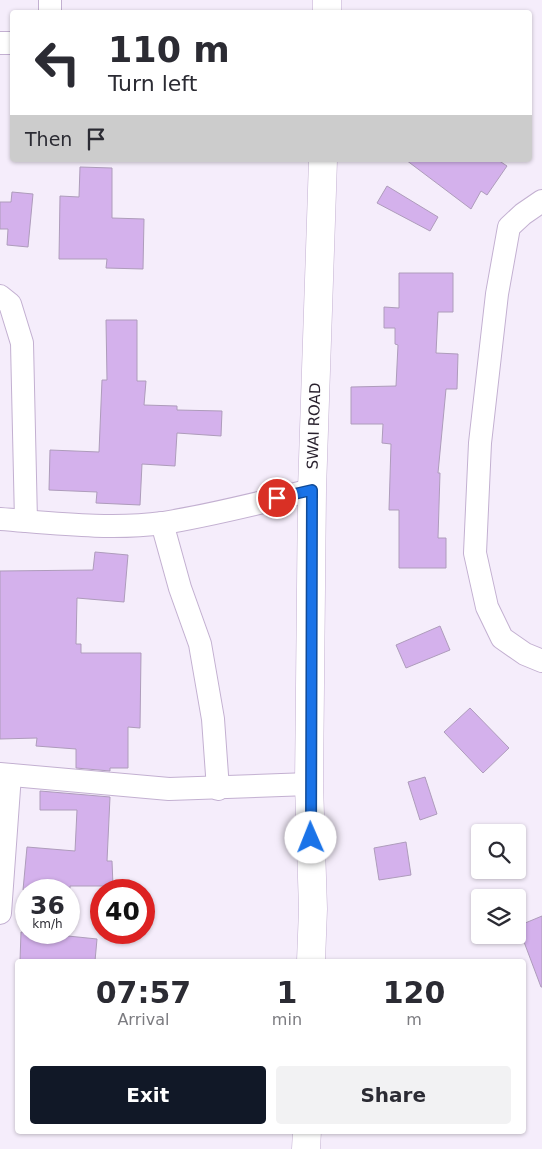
<!DOCTYPE html>
<html lang="en">
<head>
<meta charset="utf-8">
<style>
  :root { --surface:#fff; --page:#f2f2f3; --text:#2b2b33; --muted:#7c7c81; --accent:#111827 }
  body { margin:0; font-family:"DejaVu Sans",sans-serif; background:var(--page); color:var(--text); height:100vh; display:flex; flex-direction:column; font-size:19px; white-space:nowrap }
  * { box-sizing:border-box; margin:0 }
  p { font-size:16px; color:var(--muted) }
  .icon { flex:none; width:28px; height:28px; fill:none; stroke:currentColor; stroke-width:2; stroke-linecap:round; stroke-linejoin:round }
  .map { position:relative; flex:1; overflow:hidden }
  .panel { position:absolute; left:15px; top:959px; width:511px; height:175px; display:flex; flex-direction:column; background:var(--surface); border-radius:5px; box-shadow:0 1px 4px #0004 }
  .panel>* { flex:none }
  .hud { position:absolute; left:10px; top:10px; width:522px; height:152px; border-radius:5px; box-shadow:0 1px 4px #0004; background:#fff; color:var(--text); overflow:hidden }
  .tools { position:absolute; left:471px; top:824px; display:grid; gap:10px }
  .tools a { display:grid; place-items:center; width:55px; height:55px; border-radius:5px; background:var(--surface); box-shadow:0 1px 4px #0004; font-size:25px }
  .speed { position:absolute; left:15px; top:879px; display:flex; gap:10px; font-size:25px; font-weight:700; text-align:center }
  .speed>* { display:grid; place-content:center; width:65px; height:65px; border-radius:50%; background:var(--surface); box-shadow:0 1px 4px #0004; line-height:1 }
  .speed small { font-size:12px; font-weight:400 }
  .speed .limit { border:8px solid #d22; background:#fff; color:#111 }
  .pin { position:absolute; display:grid; place-items:center; width:42px; height:42px; color:#fff; margin:-21px; border:2px solid #fff; border-radius:50%; box-shadow:0 1px 5px #0007 }
  .me { position:absolute; width:55px; margin:-28px; rotate:359deg; stroke-linejoin:round; filter:drop-shadow(0 0 4px #0008) }
  .turn { display:flex; align-items:center; gap:18px; height:105px; padding:0 15px; font-size:22px }
  .turn .icon { width:65px; height:65px; stroke-width:2.5 }
  .turn b { display:block; font-size:35px; line-height:42px }
  .then { display:flex; align-items:center; height:48px; padding:0 15px; background:#0003; gap:10px; font-size:19px }
  .eta { display:flex; justify-content:space-evenly; align-items:center; height:85px; text-align:center }
  .eta b { font-size:30px; font-weight:800; line-height:35px }
  .primary-button { display:flex; gap:10px; margin-top:auto; padding:10px 15px }
  .primary-button a { flex:1; height:58px; border-radius:5px; background:var(--accent); color:#fff; font-size:20px; font-weight:800; line-height:58px; text-align:center }
  .primary-button a+a { background:var(--page); color:var(--text) }
  .map>svg:first-child { display:block }
  .building { fill:#d4b1ec; stroke:#ae9cbb }
  .lines { fill:none; stroke-linecap:round; stroke-linejoin:round }
  .street-casing { stroke:#c3b0d1; stroke-width:24 }
  .secondary-casing { stroke:#c3b0d1; stroke-width:29 }
  .street { stroke:#fff; stroke-width:22 }
  .secondary { stroke:#fff; stroke-width:28 }
  .route-casing { stroke:#114b97; stroke-width:12 }
  .route { stroke:#1a73e8; stroke-width:9 }
  .labels { text-anchor:middle; stroke-width:4.5; stroke-linejoin:round; paint-order:stroke }
  .street-label { font-size:15px; fill:#271f2c; stroke:#fefefe }
</style>
</head>
<body>
<div class="map">
<svg width="542" height="1149" viewBox="0 0 542 1149">
  <rect width="100%" height="100%" fill="#f5edfb"/>
  <g class="building">
    <path d="M 406,160 L 498,160 L 507,166 L 487,195 L 481,191 L 471,209 Z"/>
    <path d="M 80,167 L 112,168 L 112,218 L 144,219 L 143,269 L 106,268 L 107,259 L 59,259 L 60,196 L 79,197 Z"/>
    <path d="M 387,186 L 438,217 L 430,231 L 377,203 Z"/>
    <path d="M 12,192 L 33,194 L 28,247 L 7,245 L 8,229 L 0,229 L 0,202 L 11,202 Z"/>
    <path d="M 399,273 L 453,273 L 453,312 L 438,312 L 436,353 L 458,354 L 457,389 L 446,389 L 438,473 L 440,473 L 438,538 L 446,538 L 446,568 L 399,568 L 399,510 L 389,510 L 391,444 L 382,443 L 383,424 L 351,424 L 351,387 L 396,386 L 398,345 L 395,344 L 395,328 L 384,328 L 384,307 L 399,308 Z"/>
    <path d="M 106,320 L 137,320 L 137,381 L 146,381 L 144,405 L 177,406 L 177,410 L 222,411 L 221,436 L 177,433 L 175,466 L 142,464 L 140,505 L 96,503 L 97,492 L 49,490 L 50,450 L 99,452 L 102,380 L 107,380 Z"/>
    <path d="M 95,552 L 128,555 L 124,602 L 77,598 L 76,644 L 81,644 L 81,653 L 141,653 L 140,728 L 128,727 L 128,768 L 110,768 L 110,771 L 76,768 L 76,749 L 36,746 L 37,738 L 0,739 L 0,571 L 93,570 Z"/>
    <path d="M 440,626 L 450,650 L 406,668 L 396,645 Z"/>
    <path d="M 470,708 L 509,748 L 483,773 L 444,732 Z"/>
    <path d="M 425,777 L 437,814 L 420,820 L 408,782 Z"/>
    <path d="M 40,791 L 110,797 L 107,861 L 112,861 L 113,886 L 70,886 L 70,890 L 23,890 L 27,847 L 75,851 L 77,810 L 40,810 Z"/>
    <path d="M 406,842 L 411,875 L 379,880 L 374,848 Z"/>
    <path d="M 542,916 L 542,987 L 541,987 L 518,926 Z"/>
    <path d="M 21,932 L 68,932 L 68,936 L 97,939 L 95,961 L 20,961 Z"/>
  </g>
  <g class="lines">
    <g class="street-casing">
      <g id="street">
        <path d="M 50,12 L 50,0"/>
        <path d="M 0,43 L 12,43"/>
        <path d="M 542,201 L 523,214 L 509,227 L 497,294 L 480,443 L 475,553 L 487,607 L 502,638 L 525,654 L 542,661"/>
        <path d="M 0,296 L 10,304 L 22,343 L 26,521"/>
        <path d="M 0,519 C 53,523 110,530 163,523 C 214,515 263,502 312,490"/>
        <path d="M 162,523 L 180,588 L 200,644 L 213,719 L 218,789"/>
        <path d="M 0,774 L 169,789 L 309,784"/>
        <path d="M 0,913 L 10,775"/>
      </g>
    </g>
    <g class="secondary-casing">
      <g id="secondary">
        <path d="M 327,12 L 327,0"/>
        <path d="M 311,961 L 313,909 L 309,784 L 312,490 L 323,160"/>
        <path d="M 306,1149 L 307,1131"/>
      </g>
    </g>
    <use href="#street" class="street"/>
    <use href="#secondary" class="secondary"/>
  </g>
  <g class="lines">
    <g class="route-casing">
      <path id="route" d="M 277,498 L 312,490 L 311,838"/>
    </g>
    <use href="#route" class="route"/>
  </g>
  <g class="labels">
    <g class="street-label">
      <text transform="translate(314 426) rotate(-88)" y="5">SWAI ROAD</text>
    </g>
  </g>
</svg>
<div class="tools">
<a><svg class="icon" aria-label="search" viewBox="0 0 24 24"><circle cx="10" cy="10" r="6"/><path d="M15 15l6 6"/></svg></a>
<a><svg class="icon" aria-label="layers" viewBox="0 0 24 24"><path d="M12 4l9 5-9 5-9-5zM3 14l9 5 9-5"/></svg></a>
</div>
<div class="speed"><div>36<small>km/h</small></div><div class="limit">40</div></div>
<div class="pin" style="left:277px;top:498px;background:#d93025"><svg class="icon" aria-label="arrive" viewBox="0 0 24 24"><path d="M6 21V4h12l-3 4 3 4H6"/></svg></div>
<svg class="me" style="left:311px;top:838px" viewBox="-20 -20 40 40"><circle r="19" fill="#fff"/><path d="M0-13L10 11 0 6-10 11z" fill="#1a73e8"/></svg>
<div class="hud">
<div class="turn"><svg class="icon" aria-label="left" viewBox="0 0 24 24"><path d="M17 20v-9H6M10 6l-5 5 5 5"/></svg><div><b>110 m</b>Turn left</div></div>
<div class="then">Then<svg class="icon" aria-label="arrive" viewBox="0 0 24 24"><path d="M6 21V4h12l-3 4 3 4H6"/></svg></div>
</div>
<section class="panel">
<div class="eta">
<div><b>07:57</b><p>Arrival</p></div>
<div><b>1</b><p>min</p></div>
<div><b>120</b><p>m</p></div>
</div>
<div class="primary-button"><a>Exit</a><a>Share</a></div>
</section>
</div>
</body>
</html>
